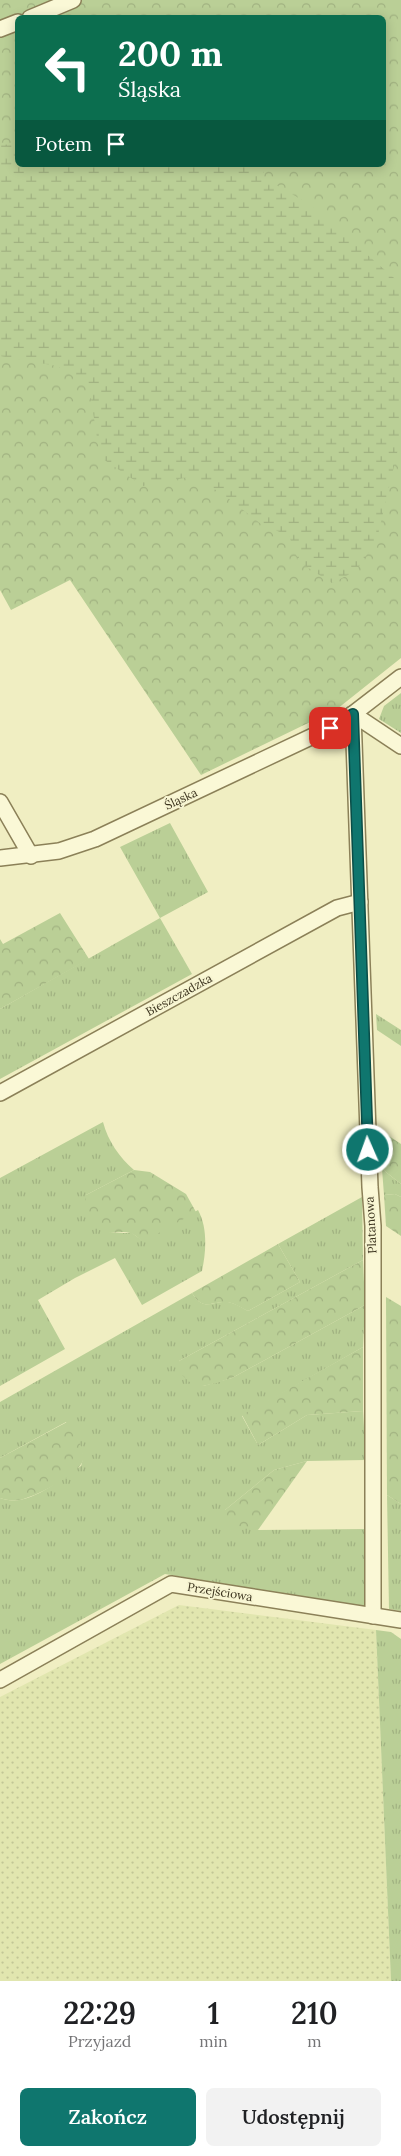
<!DOCTYPE html>
<html lang="pl">
<head>
<meta charset="utf-8">
<style>
  :root { --surface:#fff; --page:#f2f2f2; --text:#202124; --muted:#757577; --accent:#0f766e }
  body { margin:0; font-family:Lora,serif; background:var(--page); color:var(--text); height:100vh; display:flex; flex-direction:column; font-size:19px; white-space:nowrap }
  * { box-sizing:border-box; margin:0 }
  p { font-size:16px; color:var(--muted) }
  .icon { flex:none; width:28px; height:28px; fill:none; stroke:currentColor; stroke-width:2; stroke-linecap:round; stroke-linejoin:round }
  .map { position:relative; height:1981px; overflow:hidden }
  .drawer { display:flex; flex-direction:column; background:var(--surface); flex:1 }
  .drawer>* { flex:none }
  .banner { position:absolute; left:15px; top:15px; width:371px; height:152px; border-radius:8px; box-shadow:0 2px 12px #0003; background:#0b6e4f; color:#fff; overflow:hidden }
  .pin { position:absolute; display:grid; place-items:center; width:42px; height:42px; color:#fff; margin:-21px; border-radius:10px; box-shadow:0 2px 8px #0006 }
  .me { position:absolute; width:55px; margin:-28px; rotate:358deg; stroke-linejoin:round; filter:drop-shadow(0 0 4px #0008) }
  .turn { display:flex; align-items:center; gap:18px; height:105px; padding:0 20px; font-size:22px }
  .turn .icon { width:65px; height:65px; stroke-width:2.5 }
  .turn b { display:block; font-size:35px; line-height:42px }
  .then { display:flex; align-items:center; height:48px; padding:0 20px; background:#0003; gap:10px; font-size:19px }
  .eta { display:flex; justify-content:space-evenly; align-items:center; height:85px; text-align:center }
  .eta b { font-size:30px; font-weight:600; line-height:35px }
  .button { display:flex; gap:10px; margin-top:auto; padding:10px 20px }
  .button a { flex:1; height:58px; border-radius:8px; background:var(--accent); color:#fff; font-size:20px; font-weight:600; line-height:58px; text-align:center }
  .button a+a { background:var(--page); color:var(--text) }
  .map>svg:first-child { display:block }
  .farmland { fill:url(#farmland-dots) }
  .grass { fill:url(#grass-tufts) }
  .forest { fill:url(#forest-crowns); fill-rule:evenodd }
  .wetland { fill:url(#wetland-marsh) }
  .lines { fill:none; stroke-linecap:round; stroke-linejoin:round }
  .street-casing { stroke:#8b8058; stroke-width:18 }
  .street { stroke:#faf8d6; stroke-width:15 }
  .route-casing { stroke:#0a4d48; stroke-width:12 }
  .route { stroke:#0f766e; stroke-width:9 }
  .labels { text-anchor:middle; stroke-width:4; stroke-linejoin:round; paint-order:stroke }
  .street-label { font-size:12px; fill:#3a321d; stroke:#f7f5d2 }
</style>
</head>
<body>
<div class="map">
<svg width="401" height="1981" viewBox="0 0 401 1981">
  <defs>
    <pattern id="farmland-dots" width="8" height="8" patternUnits="userSpaceOnUse" patternTransform="scale(1.25)"><rect width="8" height="8" fill="#e1e6af"/><path d="M2 2h.1M6 6h.1" fill="none" stroke="#c2c696" stroke-width="1.8" stroke-linecap="round"/></pattern>
    <pattern id="grass-tufts" width="24" height="20" patternUnits="userSpaceOnUse" patternTransform="scale(1.25)"><rect width="24" height="20" fill="#bacf96"/><path d="M3 7l-1-3M5 7V3M7 7l1-3M15 17l-1-3M17 17v-4M19 17l1-3" fill="none" stroke="#a1b281"/></pattern>
    <pattern id="forest-crowns" width="20" height="18" patternUnits="userSpaceOnUse" patternTransform="scale(1.25)"><rect width="20" height="18" fill="#bacf96"/><path d="M2 6a3 3 0 1 1 6 0M12 15a3 3 0 1 1 6 0" fill="none" stroke="#a1b281"/></pattern>
    <pattern id="wetland-marsh" width="20" height="14" patternUnits="userSpaceOnUse" patternTransform="scale(1.25)"><rect width="20" height="14" fill="#bacf96"/><path d="M1 5h8M5 5V1M11 12h8M15 12V8" fill="none" stroke="#a1b281"/></pattern>
  </defs>
  <rect width="100%" height="100%" fill="#f0eec2"/>
  <path class="farmland" d="M 179,1605 L 376,1630 L 391,1981 L 0,1981 L 0,1697 Z"/>
  <g class="grass">
    <path d="M 401,693 L 401,733 L 379,719 L 384,706 Z"/>
    <path d="M 170,823 L 208,892 L 160,918 L 192,974 L 0,1079 L 0,1009 L 160,918 L 120,847 Z"/>
    <path d="M 376,1014 L 401,1030 L 401,1046 L 377,1030 Z"/>
    <path d="M 103,1122 C 108,1141 119,1157 134,1170 L 86,1195 L 110,1233 L 132,1233 L 143,1241 L 198,1210 C 208,1228 206,1252 202,1271 L 142,1305 L 115,1258 L 75,1278 L 38,1300 L 65,1349 L 0,1386 L 0,1178 Z"/>
    <path d="M 382,1169 L 401,1184 L 401,1197 L 395,1194 L 384,1195 Z"/>
    <path d="M 362,1197 L 363,1260 L 179,1361 L 203,1386 L 232,1378 L 365,1305 L 363,1347 L 242,1416 L 258,1445 L 307,1415 L 363,1411 L 366,1460 L 307,1461 L 274,1470 L 225,1510 L 258,1530 L 366,1529 L 366,1607 L 165,1574 L 0,1664 L 0,1498 C 28,1509 58,1480 81,1466 C 87,1450 74,1435 66,1422 L 0,1458 L 0,1402 L 192,1293 C 204,1313 213,1300 228,1302 C 235,1303 242,1308 248,1311 L 300,1282 L 278,1244 Z"/>
    <path d="M 387,1495 L 401,1504 L 401,1611 L 389,1609 Z"/>
    <path d="M 376,1630 L 391,1632 L 401,1639 L 401,1981 L 391,1981 Z"/>
  </g>
  <g class="forest">
    <path d="M 0,0 L 401,0 L 401,658 L 337,709 L 201,775 L 70,580 L 11,610 L 0,590 ZM 18,18 L 384,18 L 384,165 L 18,165 Z"/>
    <path d="M 60,913 L 89,959 L 0,1009 L 0,939 L 3,944 Z"/>
    <path d="M 380,1130 L 401,1144 L 401,1184 L 382,1169 Z"/>
    <path d="M 134,1170 L 150,1172 L 186,1194 L 196,1212 L 143,1242 C 139,1239 135,1234 130,1233 C 123,1231 117,1233 110,1233 C 92,1232 81,1211 86,1195 Z"/>
    <path d="M 395,1194 L 401,1197 L 401,1236 L 386,1226 L 384,1195 Z"/>
    <path d="M 278,1244 L 300,1282 L 248,1311 C 241,1308 233,1302 226,1302 C 209,1302 203,1311 192,1293 Z"/>
    <path d="M 363,1260 L 365,1305 L 232,1378 L 216,1383 L 203,1386 L 193,1385 L 182,1375 L 179,1361 Z"/>
    <path d="M 386,1297 L 401,1306 L 401,1504 L 387,1495 Z"/>
    <path d="M 363,1347 L 363,1411 L 307,1415 L 258,1445 L 242,1415 Z"/>
    <path d="M 67,1422 C 73,1432 85,1447 83,1460 C 80,1474 33,1498 19,1500 C 12,1501 6,1500 0,1498 L 0,1458 Z"/>
    <path d="M 307,1461 L 258,1530 L 224,1523 L 223,1516 L 225,1510 L 274,1470 Z"/>
  </g>
  <path class="wetland" d="M 17,144 L 18,165 L 264,165 L 264,178 L 309,204 L 401,284 L 401,436 L 377,539 L 356,571 L 332,583 L 299,562 L 289,536 L 261,524 L 220,492 L 189,477 L 143,486 L 100,457 L 89,386 L 57,366 L 0,356 L 0,145 Z"/>
  <g class="lines">
    <g class="street-casing">
      <g id="street">
        <path d="M 30,18 L 73,0"/>
        <path d="M 0,29 L 18,22"/>
        <path d="M 353,714 L 370,1187 L 373,1226 L 373,1616"/>
        <path d="M 353,714 L 401,746"/>
        <path d="M 0,802 L 31,856"/>
        <path d="M 0,858 L 59,851 L 95,839 L 330,728 L 353,714 L 401,677"/>
        <path d="M 0,1093 L 337,908 L 360,902"/>
        <path d="M 0,1680 L 171,1584 L 401,1620"/>
      </g>
    </g>
    <use href="#street" class="street"/>
  </g>
  <g class="lines">
    <g class="route-casing">
      <path id="route" d="M 330,728 L 353,714 L 368,1150"/>
    </g>
    <use href="#route" class="route"/>
  </g>
  <g class="labels">
    <g class="street-label">
      <text transform="translate(181 799) rotate(-25)" y="4">Śląska</text>
      <text transform="translate(179 995) rotate(-29)" y="4">Bieszczadzka</text>
      <text transform="translate(371 1225) rotate(-93)" y="4">Platanowa</text>
      <text transform="translate(220 1592) rotate(9)" y="4">Przejściowa</text>
    </g>
  </g>
</svg>
<div class="pin" style="left:330px;top:728px;background:#d93025"><svg class="icon" aria-label="arrive" viewBox="0 0 24 24"><path d="M6 21V4h12l-3 4 3 4H6"/></svg></div>
<svg class="me" style="left:368px;top:1150px" viewBox="-20 -20 40 40"><circle r="17" fill="#0f766e" stroke="#fff" stroke-width="3"/><path d="M0-11L8 9 0 5-8 9z" fill="#fff"/></svg>
<div class="banner">
<div class="turn"><svg class="icon" aria-label="left" viewBox="0 0 24 24"><path d="M17 20v-9H6M10 6l-5 5 5 5"/></svg><div><b>200 m</b>Śląska</div></div>
<div class="then">Potem<svg class="icon" aria-label="arrive" viewBox="0 0 24 24"><path d="M6 21V4h12l-3 4 3 4H6"/></svg></div>
</div>
</div>
<section class="drawer">
<div class="eta">
<div><b>22:29</b><p>Przyjazd</p></div>
<div><b>1</b><p>min</p></div>
<div><b>210</b><p>m</p></div>
</div>
<div class="button"><a>Zakończ</a><a>Udostępnij</a></div>
</section>
</body>
</html>
